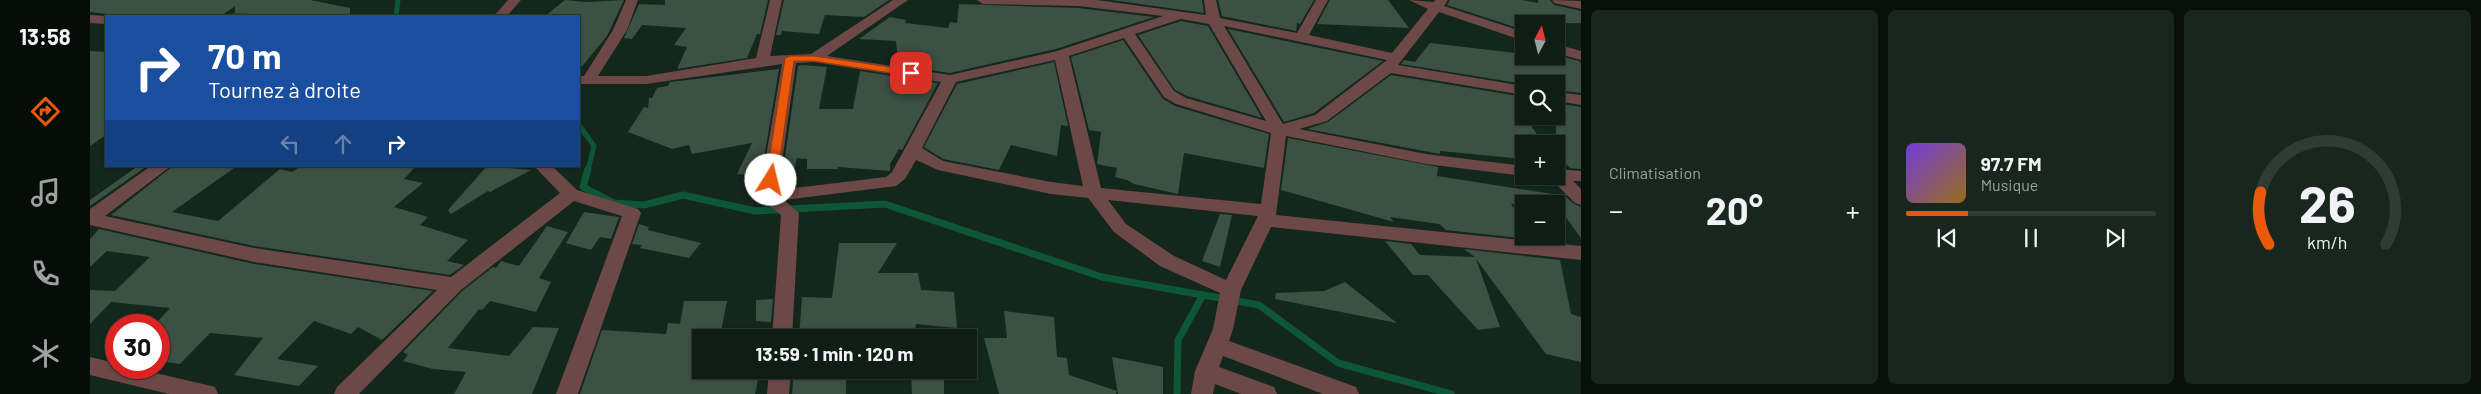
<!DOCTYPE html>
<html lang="fr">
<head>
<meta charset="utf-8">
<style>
	:root { --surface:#0f1d15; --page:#18261e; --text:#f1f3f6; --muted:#9ba2a0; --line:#2f3b34; --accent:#ea580c }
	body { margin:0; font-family:Barlow,sans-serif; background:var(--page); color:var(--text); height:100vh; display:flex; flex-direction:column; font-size:19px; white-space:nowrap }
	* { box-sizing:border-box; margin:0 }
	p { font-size:16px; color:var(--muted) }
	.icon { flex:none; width:28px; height:28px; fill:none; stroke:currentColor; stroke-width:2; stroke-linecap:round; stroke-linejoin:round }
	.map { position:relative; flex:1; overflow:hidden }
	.sheet { display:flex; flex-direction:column; gap:10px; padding:10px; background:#08100c; width:900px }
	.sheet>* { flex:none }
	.banner { position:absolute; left:15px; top:15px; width:475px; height:152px; border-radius:0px; box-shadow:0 1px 4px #0004,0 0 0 1px var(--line); background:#1a4fa0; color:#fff; overflow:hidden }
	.needle { width:32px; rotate:7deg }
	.fabs { position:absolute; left:1425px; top:15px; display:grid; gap:10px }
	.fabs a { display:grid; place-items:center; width:50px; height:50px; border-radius:0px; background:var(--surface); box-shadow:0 1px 4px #0004,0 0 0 1px var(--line); font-size:25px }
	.speed { position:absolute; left:15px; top:314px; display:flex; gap:10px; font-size:25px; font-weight:700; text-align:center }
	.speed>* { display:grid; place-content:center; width:65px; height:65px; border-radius:50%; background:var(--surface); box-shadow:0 1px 4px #0004,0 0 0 1px var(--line); line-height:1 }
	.speed .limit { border:8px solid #d22; background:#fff; color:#111 }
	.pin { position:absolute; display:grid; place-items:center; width:42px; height:42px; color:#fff; margin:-21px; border-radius:10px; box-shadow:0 2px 8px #0006 }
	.me { position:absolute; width:55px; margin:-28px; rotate:9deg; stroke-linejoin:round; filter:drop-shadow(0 0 4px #0008) }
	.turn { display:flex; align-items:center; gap:18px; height:105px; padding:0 20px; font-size:22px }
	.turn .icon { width:65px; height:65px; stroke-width:2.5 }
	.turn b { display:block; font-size:35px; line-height:42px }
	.lanes { display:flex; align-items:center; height:48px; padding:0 20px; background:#0003; justify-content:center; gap:25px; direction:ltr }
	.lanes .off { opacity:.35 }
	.big { font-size:38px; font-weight:700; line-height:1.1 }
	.sheet .card { flex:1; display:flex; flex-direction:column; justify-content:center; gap:8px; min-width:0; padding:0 18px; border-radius:8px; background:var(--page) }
	.sheet .dial { align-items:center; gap:0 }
	.dial svg { height:130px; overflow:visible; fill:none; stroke:var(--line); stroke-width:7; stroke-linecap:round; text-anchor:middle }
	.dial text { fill:var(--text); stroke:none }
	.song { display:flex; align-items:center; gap:15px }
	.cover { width:60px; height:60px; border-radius:8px; background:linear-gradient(135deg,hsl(260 70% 55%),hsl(40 70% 35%)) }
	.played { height:5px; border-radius:2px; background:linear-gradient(90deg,var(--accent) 25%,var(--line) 25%) }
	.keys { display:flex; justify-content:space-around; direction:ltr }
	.heat { display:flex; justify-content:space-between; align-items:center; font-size:28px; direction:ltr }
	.sheet .tiles { flex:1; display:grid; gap:10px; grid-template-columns:repeat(3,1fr) }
	.trip { position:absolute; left:602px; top:329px; width:285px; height:50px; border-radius:0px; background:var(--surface); box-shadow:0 1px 4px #0004,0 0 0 1px var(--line); font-weight:700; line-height:50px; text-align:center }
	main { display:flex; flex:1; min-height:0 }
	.dock { display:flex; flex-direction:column; width:90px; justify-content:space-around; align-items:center; background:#060c08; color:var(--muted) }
	.dock .icon { width:35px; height:35px }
	.dock .on { color:var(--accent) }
	.dock b { font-size:22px; color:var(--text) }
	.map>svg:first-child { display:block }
</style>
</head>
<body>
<main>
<nav class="dock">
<b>13:58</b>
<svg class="icon on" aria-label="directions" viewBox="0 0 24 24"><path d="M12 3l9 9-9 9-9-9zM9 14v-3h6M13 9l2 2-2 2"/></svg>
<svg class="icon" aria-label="music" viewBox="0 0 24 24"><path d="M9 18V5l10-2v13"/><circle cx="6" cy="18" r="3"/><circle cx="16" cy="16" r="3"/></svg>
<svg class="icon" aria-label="phone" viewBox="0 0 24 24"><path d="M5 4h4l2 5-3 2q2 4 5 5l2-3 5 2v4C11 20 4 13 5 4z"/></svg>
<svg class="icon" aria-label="climate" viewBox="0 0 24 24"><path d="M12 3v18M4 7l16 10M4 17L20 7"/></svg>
</nav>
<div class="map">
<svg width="1491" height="394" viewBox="0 0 1491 394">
	<rect width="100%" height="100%" fill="#14271c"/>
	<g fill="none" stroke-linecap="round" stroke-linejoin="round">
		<path stroke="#0e5736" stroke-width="5" d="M 144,16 L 166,0
			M 306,16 L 308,0
			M 0,112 L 16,105
			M 489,125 L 504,146 L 498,170"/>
		<path stroke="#0e5736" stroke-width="7" d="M 498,169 L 493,187 L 524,203 L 554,205 L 593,195 L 665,211 L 795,204 L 1012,277 L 1169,305 L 1248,363 L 1361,394
			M 1087,394 L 1088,340 L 1113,295"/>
	</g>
	<path fill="#3c5044" d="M 0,0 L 220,0 L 260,8 L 260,16 L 187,16 L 145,13 L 145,6 L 131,16 L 35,16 L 0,12 Z
		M 475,0 L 496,2 L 534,0 L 517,36 L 489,70 L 489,16 L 455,16 Z
		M 575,0 L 678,0 L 670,34 L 667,34 L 657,58 L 587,69 L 597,47 L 584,45 L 596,28 L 552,25 L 542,39 L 534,38 L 549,4 L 575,5 Z
		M 694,0 L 799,0 L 774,17 L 735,15 L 729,34 L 692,31 L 691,35 L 686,35 Z
		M 1021,0 L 1112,0 L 1114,13 Z
		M 1128,0 L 1224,0 L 1210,24 L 1207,23 L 1206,31 L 1132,16 Z
		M 1240,0 L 1298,0 L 1319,28 L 1227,24 Z
		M 1360,0 L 1432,0 L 1448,3 L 1448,0 L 1460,0 L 1464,5 L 1491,11 L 1491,23 L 1434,24 L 1434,30 L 1357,5 Z
		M 869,4 L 988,8 L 1064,17 L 966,49 L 860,73 L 826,68 L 808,61 L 806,41 L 769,39 L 800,17 L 816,20 L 815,23 L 858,28 L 860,22 L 867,23 Z
		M 1091,21 L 1118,26 L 1172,118 L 1097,96 L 1085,90 L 1048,35 Z
		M 1138,29 L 1293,61 L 1224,113 L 1194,122 Z
		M 1033,40 L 1073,99 L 1085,106 L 1179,134 L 1174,168 L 1094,153 L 1088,194 L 1044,184 L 1037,180 L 1025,177 L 1027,168 L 1007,164 L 1011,132 L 999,130 L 981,57 Z
		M 1340,43 L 1434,54 L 1434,56 L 1466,57 L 1466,55 L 1489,61 L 1491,64 L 1491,93 L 1466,90 L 1466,84 L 1434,84 L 1311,64 L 1314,60 L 1325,62 Z
		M 0,51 L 16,52 L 16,135 L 0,146 Z
		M 964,62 L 978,126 L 971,125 L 967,156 L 921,145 L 909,170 L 853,159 L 834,147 L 867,84 Z
		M 712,65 L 737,67 L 729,109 L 763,109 L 770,71 L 848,83 L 812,150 L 809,149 L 800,164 L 800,171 L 748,167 L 748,169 L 717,169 L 717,159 L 707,158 L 702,178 L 692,177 L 708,66 Z
		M 689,69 L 671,176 L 647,174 L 662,143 L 602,154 L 599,145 L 582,149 L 538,132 L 554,107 L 558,108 L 559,98 L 562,98 L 567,88 L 578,86 L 580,82 Z
		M 1301,75 L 1434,97 L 1434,116 L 1454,144 L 1434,144 L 1434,159 L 1350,151 L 1350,154 L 1217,129 L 1238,122 Z
		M 1466,103 L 1491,107 L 1491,169 L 1480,168 L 1475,163 L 1466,162 Z
		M 1198,138 L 1348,167 L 1347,176 L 1475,196 L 1484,204 L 1491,207 L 1491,238 L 1461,197 L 1460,204 L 1421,204 L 1434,223 L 1434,236 L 1465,238 L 1466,242 L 1356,230 L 1349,224 L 1300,217 L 1304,222 L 1191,190 Z
		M 48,166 L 57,166 L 0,206 L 0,200 Z
		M 83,166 L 147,166 L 82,212 L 128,221 L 190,169 L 202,172 L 211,166 L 326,166 L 314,179 L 333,183 L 304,207 L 338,217 L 330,225 L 378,240 L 357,261 L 374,265 L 360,275 L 164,246 L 21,215 Z
		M 397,166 L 441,170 L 400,192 L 398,191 L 361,214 L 358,210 Z
		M 494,212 L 529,217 L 521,239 L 510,237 L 501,250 L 476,243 Z
		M 1130,214 L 1142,215 L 1130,267 L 1112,261 Z
		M 549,224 L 559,227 L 558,230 L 611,243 L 599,258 L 550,248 L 552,245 L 542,244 Z
		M 457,226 L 478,232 L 449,278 L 461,282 L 446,312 L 400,301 L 392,310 L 389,309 L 358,348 L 419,356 L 443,327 L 469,328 L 442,394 L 364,394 L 376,372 L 343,369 L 313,361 L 318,355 L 313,352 L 372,291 L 403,267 L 406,268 L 411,261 L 429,266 Z
		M 9,229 L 164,264 L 343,291 L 292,340 L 268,327 L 261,334 L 224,321 L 187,359 L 228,366 L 209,386 L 144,375 L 173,338 L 120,333 L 90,364 L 69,361 L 69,320 L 80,308 L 21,302 L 0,324 L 0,290 L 25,291 L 60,257 L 17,251 L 0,267 L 0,239 Z
		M 1295,241 L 1321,244 L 1330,255 L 1385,257 L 1374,249 L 1470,260 L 1481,314 L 1491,317 L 1491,362 L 1456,354 L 1386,259 L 1410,327 L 1388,330 L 1338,275 L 1323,275 Z
		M 749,243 L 807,243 L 788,273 L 828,273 L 831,290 L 864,292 L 867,328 L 826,324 L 824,338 L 709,338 L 712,297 L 742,298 Z
		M 1255,282 L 1307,323 L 1185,299 L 1186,293 L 1234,291 Z
		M 683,299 L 681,322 L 666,321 L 666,300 Z
		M 594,301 L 637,301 L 631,332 L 615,332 L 615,338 L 611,338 L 611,370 L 670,370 L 665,394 L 490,394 L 512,330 L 576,334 L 578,323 L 590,324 Z
		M 914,311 L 964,317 L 967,357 L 977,358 L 979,375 L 1027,391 L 1026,394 L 909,394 L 894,338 L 917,338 Z
		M 1022,357 L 1073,367 L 1073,394 L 1028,394 Z
		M 704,370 L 756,370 L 756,394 L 702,394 Z
		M 821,370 L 854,370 L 854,394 L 822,394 Z"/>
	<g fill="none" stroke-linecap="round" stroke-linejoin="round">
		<path fill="#6c4847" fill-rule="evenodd" d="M 418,0 L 431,0 L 417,16 L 404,16 Z
			M 536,0 L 548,0 L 537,30 L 508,76 L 556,76 L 666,58 L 680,0 L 692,0 L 680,56 L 721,54 L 803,0 L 818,0 L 737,56 L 860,75 L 967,51 L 1073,16 L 988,6 L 893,4 L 887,0 L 1007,0 L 1116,15 L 1114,0 L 1126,0 L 1130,18 L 1207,33 L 1226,0 L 1238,0 L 1219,35 L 1302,53 L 1338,9 L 1319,0 L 1344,2 L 1345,0 L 1358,0 L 1354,6 L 1434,32 L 1434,41 L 1349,12 L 1308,65 L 1434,86 L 1434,95 L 1301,73 L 1237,121 L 1209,129 L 1336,154 L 1434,166 L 1434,176 L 1336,164 L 1196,136 L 1186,215 L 1491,246 L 1491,260 L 1181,227 L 1151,290 L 1143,329 L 1139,341 L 1266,387 L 1269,394 L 1233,394 L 1133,356 L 1129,367 L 1184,387 L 1187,394 L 1151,394 L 1125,384 L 1123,394 L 1101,394 L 1105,371 L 1123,329 L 1130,293 L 1070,266 L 1024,232 L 998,198 L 961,194 L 848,170 L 826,160 L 815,179 L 806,186 L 694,200 L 709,213 L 702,338 L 682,338 L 691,215 L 669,197 L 692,64 L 556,84 L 489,84 L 489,76 L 494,76 L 523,30 ZM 1091,19 L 1119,24 L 1176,121 L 1096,98 L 1084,91 L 1045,34 ZM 1134,26 L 1297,60 L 1225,115 L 1193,124 ZM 1034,38 L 1074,97 L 1086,104 L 1181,133 L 1171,204 L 1011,188 L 979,56 ZM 965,60 L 993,186 L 961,182 L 853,161 L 832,148 L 866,82 ZM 724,62 L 851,82 L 802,172 L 796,177 L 688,190 L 706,63 ZM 1018,200 L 1168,216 L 1136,280 L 1084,256 L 1036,224 Z
			M 1462,0 L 1491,1 L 1491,9 L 1464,3 Z
			M 0,15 L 17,16 L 16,24 L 0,23 Z
			M 1466,44 L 1491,51 L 1491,60 L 1466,53 Z
			M 1466,92 L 1491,95 L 1491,105 L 1466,101 Z
			M 61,166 L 81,166 L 15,216 L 164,248 L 361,277 L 470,193 L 444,166 L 462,166 L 487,190 L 548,209 L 551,213 L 488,394 L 466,394 L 532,216 L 484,201 L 371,290 L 269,394 L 244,394 L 247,387 L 347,290 L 164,262 L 0,225 L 0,209 Z
			M 1466,169 L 1491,171 L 1491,181 L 1483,181 L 1491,189 L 1491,205 L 1485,203 L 1460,178 L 1459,176 L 1466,176 Z
			M 0,357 L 26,363 L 26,368 L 44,368 L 117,385 L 125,387 L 128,394 L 79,394 L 0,375 Z
			M 679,370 L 701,370 L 699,394 L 677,394 Z"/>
	</g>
	<path fill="#ea580c" stroke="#983908" d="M 700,56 L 724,56 L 821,70 L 826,73 L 821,76 L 724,61 L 704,61 L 687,180 L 681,183 L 676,180 L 695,58 Z"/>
</svg>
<div class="fabs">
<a><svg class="needle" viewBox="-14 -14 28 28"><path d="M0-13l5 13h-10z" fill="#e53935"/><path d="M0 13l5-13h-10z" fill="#9ba2a0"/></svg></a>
<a><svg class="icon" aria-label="search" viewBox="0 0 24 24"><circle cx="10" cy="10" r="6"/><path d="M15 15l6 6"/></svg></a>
<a>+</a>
<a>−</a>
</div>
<div class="speed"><div class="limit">30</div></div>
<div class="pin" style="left:821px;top:73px;background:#d93025"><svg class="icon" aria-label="arrive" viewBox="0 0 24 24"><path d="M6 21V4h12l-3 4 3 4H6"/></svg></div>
<svg class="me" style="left:681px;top:180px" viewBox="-20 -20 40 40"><circle r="19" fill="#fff"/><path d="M0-13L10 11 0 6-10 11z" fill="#ea580c"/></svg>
<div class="trip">13:59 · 1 min · 120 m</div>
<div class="banner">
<div class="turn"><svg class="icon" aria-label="right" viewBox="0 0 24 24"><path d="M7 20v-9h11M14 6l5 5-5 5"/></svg><div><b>70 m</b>Tournez à droite</div></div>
<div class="lanes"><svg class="icon off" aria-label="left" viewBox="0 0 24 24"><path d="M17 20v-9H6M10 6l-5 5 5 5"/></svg><svg class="icon off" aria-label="ahead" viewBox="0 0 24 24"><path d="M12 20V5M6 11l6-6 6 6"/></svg><svg class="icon" aria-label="right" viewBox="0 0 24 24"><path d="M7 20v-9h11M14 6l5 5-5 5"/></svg></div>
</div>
</div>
<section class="sheet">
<div class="tiles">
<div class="card"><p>Climatisation</p>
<div class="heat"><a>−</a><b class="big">20°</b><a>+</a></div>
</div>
<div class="card">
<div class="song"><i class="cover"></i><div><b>97.7 FM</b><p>Musique</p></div></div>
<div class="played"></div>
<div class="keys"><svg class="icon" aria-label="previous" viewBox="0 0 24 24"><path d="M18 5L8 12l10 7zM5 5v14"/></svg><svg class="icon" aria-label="pause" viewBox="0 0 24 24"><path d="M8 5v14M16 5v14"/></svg><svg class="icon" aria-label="next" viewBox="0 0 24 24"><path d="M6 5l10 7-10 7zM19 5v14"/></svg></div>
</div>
<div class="card dial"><svg viewBox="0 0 100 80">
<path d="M14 69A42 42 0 1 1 86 69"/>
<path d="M14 69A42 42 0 0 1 9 37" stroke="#ea580c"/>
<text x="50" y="56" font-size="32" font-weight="700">26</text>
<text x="50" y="72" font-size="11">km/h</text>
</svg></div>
</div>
</section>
</main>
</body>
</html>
